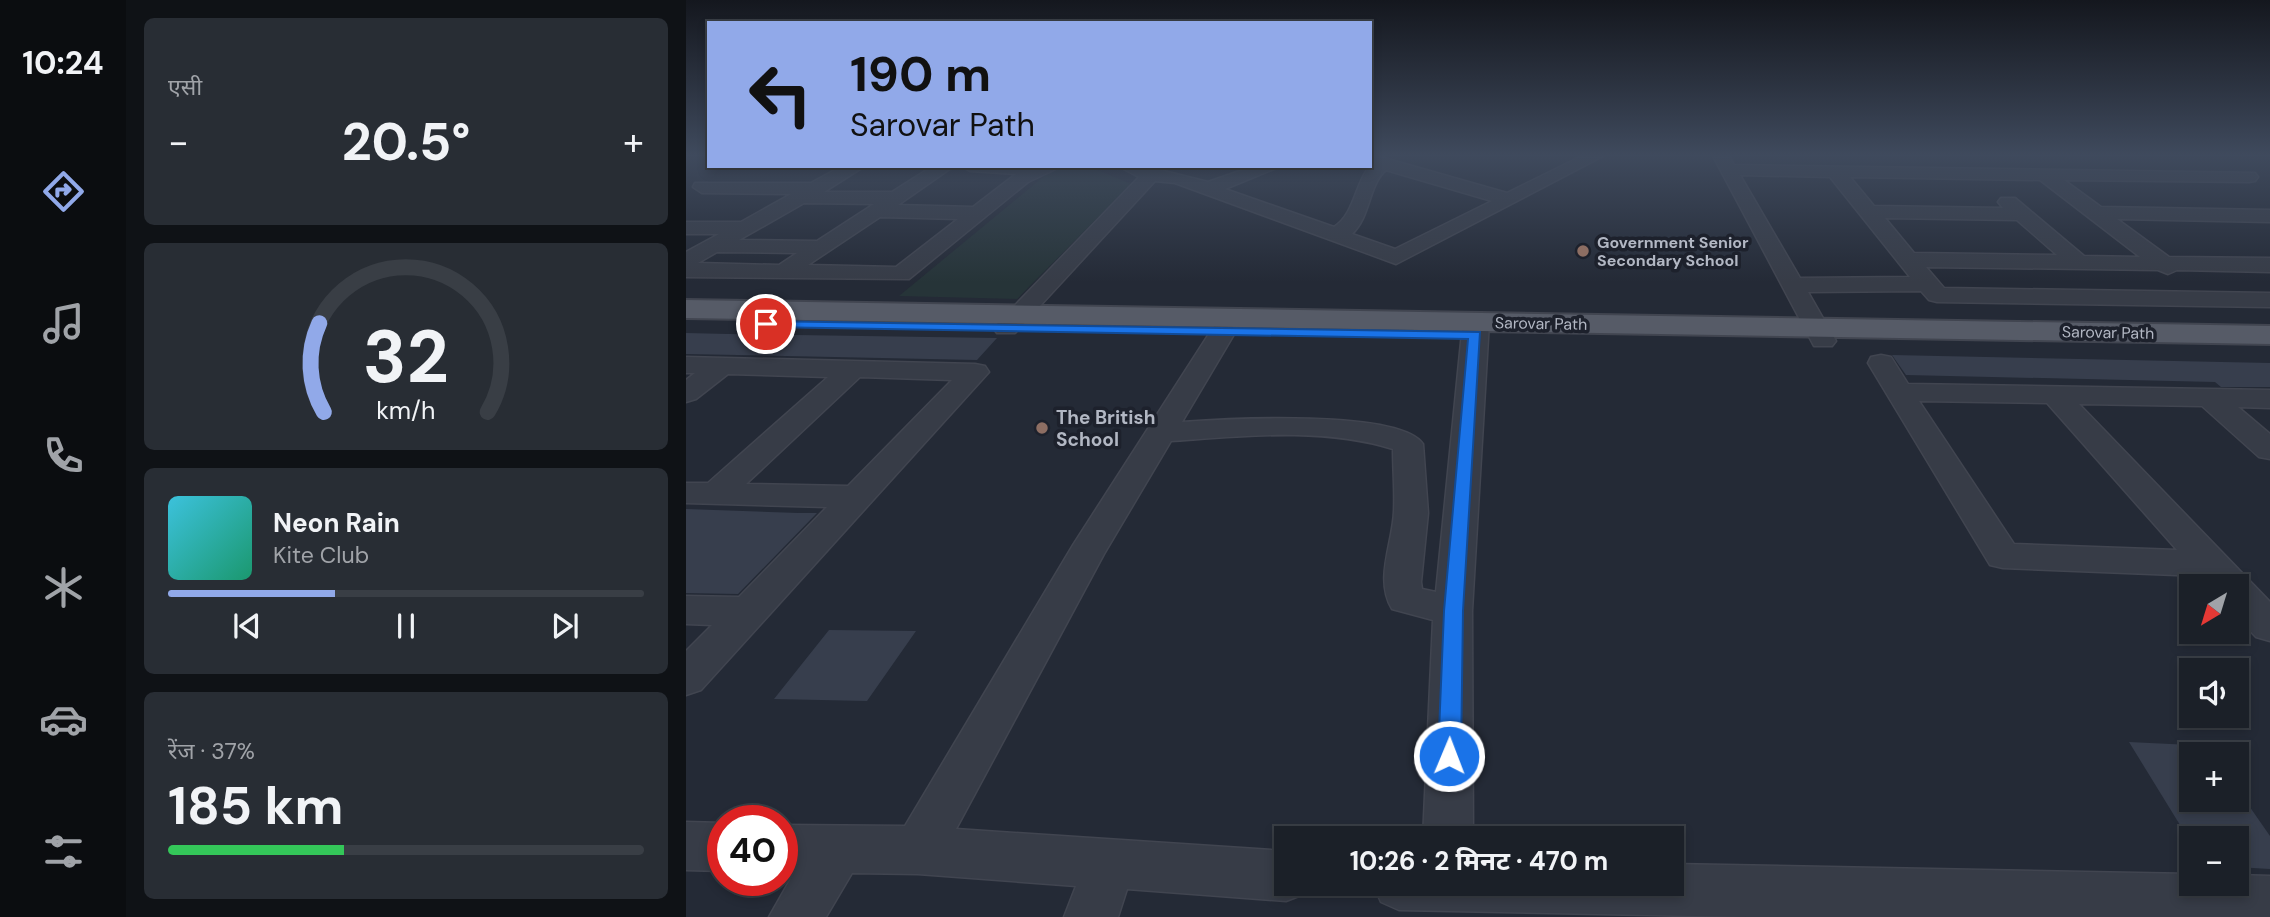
<!DOCTYPE html>
<html lang="hi">
<head>
<meta charset="utf-8">
<style>
	:root { --surface:#1b2028; --page:#282d34; --text:#f1f3f6; --muted:#a0a3a8; --line:#393e45; --accent:#91a9e9 }
	body { margin:0; font-family:"DM Sans","Noto Sans Devanagari",sans-serif; background:var(--page); color:var(--text); height:100vh; display:flex; flex-direction:column; font-size:26px; white-space:nowrap }
	* { box-sizing:border-box; margin:0 }
	p { font-size:23px; color:var(--muted) }
	.icon { flex:none; width:38px; height:38px; fill:none; stroke:currentColor; stroke-width:2; stroke-linecap:round; stroke-linejoin:round }
	.map { position:relative; flex:1; overflow:hidden }
	.side { display:flex; flex-direction:column; gap:18px; padding:18px; background:#0f1216; width:560px }
	.side>* { flex:none }
	.hud { position:absolute; left:21px; top:21px; width:665px; height:147px; border-radius:0px; box-shadow:0 4px 10px #0003,0 0 0 2px var(--line); background:#91a9e9; color:#111; overflow:hidden }
	.needle { width:46px; rotate:218deg }
	.controls { position:absolute; left:1493px; top:574px; display:grid; gap:14px }
	.controls a { display:grid; place-items:center; width:70px; height:70px; border-radius:0px; background:var(--surface); box-shadow:0 4px 10px #0003,0 0 0 2px var(--line); font-size:35px }
	.speed { position:absolute; left:21px; top:805px; display:flex; gap:14px; font-size:35px; font-weight:700; text-align:center }
	.speed>* { display:grid; place-content:center; width:91px; height:91px; border-radius:50%; background:var(--surface); box-shadow:0 4px 10px #0003,0 0 0 2px var(--line); line-height:1 }
	.speed .limit { border:10px solid #d22; background:#fff; color:#111 }
	.pin { position:absolute; display:grid; place-items:center; width:60px; height:60px; color:#fff; margin:-30px; border:4px solid #fff; border-radius:50%; box-shadow:0 2px 7px #0007 }
	.me { position:absolute; width:77px; margin:-38px; rotate:1deg; stroke-linejoin:round; filter:drop-shadow(0 0 5px #0008) }
	.turn { display:flex; align-items:center; gap:24px; height:147px; padding:0 28px; font-size:32px }
	.turn .icon { width:91px; height:91px; stroke-width:2.5 }
	.turn b { display:block; font-size:49px; line-height:60px }
	.big { font-size:52px; font-weight:700; line-height:1.1 }
	.side .widget { flex:1; display:flex; flex-direction:column; justify-content:center; gap:10px; min-width:0; padding:0 24px; border-radius:10px; background:var(--page) }
	.side .dial { align-items:center; gap:0 }
	.dial svg { height:182px; overflow:visible; fill:none; stroke:var(--line); stroke-width:7; stroke-linecap:round; text-anchor:middle }
	.dial text { fill:var(--text); stroke:none }
	.song { display:flex; align-items:center; gap:21px }
	.cover { width:84px; height:84px; border-radius:10px; background:linear-gradient(135deg,hsl(190 70% 55%),hsl(160 70% 35%)) }
	.played { height:7px; border-radius:4px; background:linear-gradient(90deg,var(--accent) 35%,var(--line) 35%) }
	.keys { display:flex; justify-content:space-around; direction:ltr }
	.heat { display:flex; justify-content:space-between; align-items:center; font-size:38px; direction:ltr }
	.charge { height:10px; border-radius:5px; background:linear-gradient(90deg,#34c759 37%,var(--line) 0) }
	.trip { position:absolute; left:588px; top:826px; width:410px; height:70px; border-radius:0px; background:var(--surface); box-shadow:0 4px 10px #0003,0 0 0 2px var(--line); font-weight:700; line-height:70px; text-align:center }
	main { display:flex; flex:1; min-height:0 }
	.dock { display:flex; flex-direction:column; width:126px; justify-content:space-around; align-items:center; background:#0b0d10; color:var(--muted) }
	.dock .icon { width:49px; height:49px }
	.dock .selected { color:var(--accent) }
	.dock b { font-size:32px; color:var(--text) }
	.map>svg:first-child { display:block }
</style>
</head>
<body>
<main>
<nav class="dock">
<b>10:24</b>
<svg class="icon selected" aria-label="directions" viewBox="0 0 24 24"><path d="M12 3l9 9-9 9-9-9zM9 14v-3h6M13 9l2 2-2 2"/></svg>
<svg class="icon" aria-label="music" viewBox="0 0 24 24"><path d="M9 18V5l10-2v13"/><circle cx="6" cy="18" r="3"/><circle cx="16" cy="16" r="3"/></svg>
<svg class="icon" aria-label="phone" viewBox="0 0 24 24"><path d="M5 4h4l2 5-3 2q2 4 5 5l2-3 5 2v4C11 20 4 13 5 4z"/></svg>
<svg class="icon" aria-label="climate" viewBox="0 0 24 24"><path d="M12 3v18M4 7l16 10M4 17L20 7"/></svg>
<svg class="icon" aria-label="car" viewBox="0 0 24 24"><path d="M5 17H2v-5l4-1 3-4h7l3 4 3 1v5h-3M9 17h6M6 11h13"/><circle cx="7" cy="17" r="2"/><circle cx="17" cy="17" r="2"/></svg>
<svg class="icon" aria-label="filters" viewBox="0 0 24 24"><path d="M4 7h16M4 17h16"/><circle cx="9" cy="7" r="2"/><circle cx="15" cy="17" r="2"/></svg>
</nav>
<section class="side">
<div class="widget"><p>एसी</p>
<div class="heat"><a>−</a><b class="big">20.5°</b><a>+</a></div>
</div>
<div class="widget dial"><svg viewBox="0 0 100 80">
<path d="M14 69A42 42 0 1 1 86 69"/>
<path d="M14 69A42 42 0 0 1 12 30" stroke="#91a9e9"/>
<text x="50" y="56" font-size="32" font-weight="700">32</text>
<text x="50" y="72" font-size="11">km/h</text>
</svg></div>
<div class="widget">
<div class="song"><i class="cover"></i><div><b>Neon Rain</b><p>Kite Club</p></div></div>
<div class="played"></div>
<div class="keys"><svg class="icon" aria-label="previous" viewBox="0 0 24 24"><path d="M18 5L8 12l10 7zM5 5v14"/></svg><svg class="icon" aria-label="pause" viewBox="0 0 24 24"><path d="M8 5v14M16 5v14"/></svg><svg class="icon" aria-label="next" viewBox="0 0 24 24"><path d="M6 5l10 7-10 7zM19 5v14"/></svg></div>
</div>
<div class="widget"><p>रेंज · 37%</p><b class="big">185 km</b><div class="charge"></div></div>
</section>
<div class="map">
<svg width="1584" height="917" viewBox="0 0 1584 917">
	<rect width="100%" height="100%" fill="#242a36"/>
	<path fill="#263438" d="M 383,166 L 402,166 L 445,184 L 331,299 L 213,296 L 362,173 Z"/>
	<path fill="#373e4d" d="M 0,333 L 42,334 L 311,338 L 291,360 L 0,354 Z
		M 1206,355 L 1584,363 L 1584,387 L 1535,387 L 1529,382 L 1220,375 Z
		M 0,509 L 112,513 L 131,513 L 52,594 L 0,593 Z
		M 143,630 L 230,631 L 181,701 L 88,699 Z
		M 1443,742 L 1505,745 L 1505,800 L 1559,800 L 1584,836 L 1584,869 L 1550,867 L 1550,838 L 1502,838 Z"/>
	<g fill="none" stroke-linecap="round" stroke-linejoin="round">
		<g stroke="#414550" stroke-width="3">
			<path id="minor" d="M 684,154 L 821,193 L 900,154 L 921,154 L 710,264 L 489,183 L 469,181 L 329,333 L 311,333 L 307,328 L 453,177 L 432,166 L 458,166 L 522,182 L 568,166 L 595,166 L 539,189 L 648,227 C 669,214 669,182 685,164 ZM 700,170 L 806,201 L 709,249 L 666,234 C 685,216 682,186 700,170 Z
				M 1026,154 L 1042,154 L 1048,165 L 1569,173 L 1572,177 L 1569,181 L 1563,182 L 1378,180 L 1415,207 L 1584,210 L 1584,222 L 1431,219 L 1483,257 L 1584,258 L 1584,272 L 1491,270 L 1482,274 L 1472,270 L 1240,267 L 1258,288 L 1584,293 L 1584,307 L 1251,302 L 1243,300 L 1235,291 L 1122,292 L 1150,341 L 1146,346 L 1128,346 ZM 1054,175 L 1144,177 L 1224,277 L 1114,278 ZM 1164,177 L 1354,180 L 1454,257 L 1398,256 L 1329,198 L 1315,198 L 1312,202 L 1317,208 L 1188,206 ZM 1199,218 L 1331,220 L 1371,255 L 1228,253 Z
				M 156,166 L 179,166 L 138,192 L 206,192 L 247,166 L 268,166 L 212,205 L 287,207 L 330,174 L 284,171 L 275,166 L 376,166 L 342,182 L 223,279 L 0,277 L 0,252 L 33,234 L 0,234 L 0,222 L 55,222 L 105,194 L 16,193 L 7,187 L 9,183 L 125,183 ZM 118,203 L 188,204 L 131,241 L 53,240 ZM 194,217 L 272,219 L 210,267 L 122,265 ZM 31,252 L 111,253 L 93,265 L 12,263 Z
				M 790,314 L 799,317 L 803,322 L 786,611 L 787,838 L 737,838 L 747,620 L 706,609 C 688,579 707,543 708,511 C 709,490 707,470 707,449 C 637,427 557,436 485,441 L 418,554 L 270,829 L 600,851 L 600,884 L 622,884 L 618,894 L 600,901 L 441,889 L 432,917 L 378,917 L 390,886 L 232,874 L 166,873 L 140,917 L 83,917 L 108,873 L 96,873 L 96,825 L 219,826 L 387,545 L 528,326 L 546,326 L 550,331 L 496,422 C 539,419 713,409 737,444 L 742,513 L 735,582 L 736,589 L 750,592 L 777,322 L 781,317 Z
				M 1195,355 L 1205,357 L 1222,384 L 1584,390 L 1584,408 L 1552,407 L 1584,434 L 1584,459 L 1573,457 L 1516,406 L 1393,404 L 1584,602 L 1584,641 L 1570,637 L 1550,616 L 1550,586 L 1523,586 L 1515,576 L 1317,568 L 1304,565 L 1182,363 L 1185,357 ZM 1233,401 L 1361,403 L 1491,550 L 1328,544 Z
				M 0,357 L 289,364 L 299,366 L 303,372 L 15,690 L 0,695 L 0,651 L 26,625 L 0,624 L 0,596 L 53,597 L 141,507 L 0,503 L 0,483 L 22,483 L 142,377 L 42,374 L 10,399 L 0,402 L 0,380 L 9,373 L 0,373 ZM 174,377 L 266,380 L 162,486 L 60,484 Z
				M 0,822 L 37,823 L 37,871 L 0,870 Z
				M 985,864 L 1505,874 L 1505,884 L 1550,884 L 1550,875 L 1584,876 L 1584,917 L 1060,917 L 713,910 L 695,902 L 687,884 L 985,884 Z"/>
		</g>
		<g stroke="#414550" stroke-width="4">
			<path id="major" d="M 0,300 L 1584,326 L 1584,344 L 0,318 Z"/>
		</g>
		<use href="#minor" fill="#373c47" fill-rule="evenodd"/>
		<use href="#major" fill="#565b67" fill-rule="evenodd"/>
	</g>
	<linearGradient id="sky" x2="0" y2="1"><stop stop-color="#14171e"/><stop offset="0.55" stop-color="#3f4a5d"/><stop offset="1" stop-color="#3f4a5d" stop-opacity="0"/></linearGradient>
	<rect width="1584" height="282" fill="url(#sky)"/>
	<path fill="#1a73e8" stroke="#114b97" stroke-width="2" d="M 75,321 L 794,332 L 777,611 L 775,756 L 772,763 L 763,766 L 755,763 L 752,756 L 758,611 L 782,339 L 80,327 L 75,326 Z"/>
	<g fill="#8d6e63" stroke="#1d212c" stroke-width="2.5">
		<circle cx="897" cy="251" r="7"/>
		<circle cx="356" cy="428" r="7"/>
	</g>
	<g text-anchor="middle" stroke-width="7" stroke-linejoin="round" paint-order="stroke">
		<g font-size="16" font-weight="bold" fill="#b2b7c3" stroke="#1d212c" text-anchor="start">
			<text x="911" y="248">Government Senior<tspan x="911" dy="18">Secondary School</tspan></text>
		</g>
		<g font-size="16" fill="#b2b7c3" stroke="#1d212c">
			<text transform="translate(855 323) rotate(1)" y="6">Sarovar Path</text>
			<text transform="translate(1422 332) rotate(1)" y="6">Sarovar Path</text>
		</g>
		<g font-size="19" font-weight="bold" fill="#b2b7c3" stroke="#1d212c" text-anchor="start">
			<text x="370" y="424">The British<tspan x="370" dy="22">School</tspan></text>
		</g>
	</g>
</svg>
<div class="controls">
<a><svg class="needle" viewBox="-14 -14 28 28"><path d="M0-13l5 13h-10z" fill="#e53935"/><path d="M0 13l5-13h-10z" fill="#a0a3a8"/></svg></a>
<a><svg class="icon" aria-label="sound" viewBox="0 0 24 24"><path d="M4 9h4l5-4v14l-5-4H4zM17 9q2 3 0 6"/></svg></a>
<a>+</a>
<a>−</a>
</div>
<div class="speed"><div class="limit">40</div></div>
<div class="pin" style="left:80px;top:324px;background:#d93025"><svg class="icon" aria-label="arrive" viewBox="0 0 24 24"><path d="M6 21V4h12l-3 4 3 4H6"/></svg></div>
<svg class="me" style="left:763px;top:756px" viewBox="-20 -20 40 40"><circle r="17" fill="#1a73e8" stroke="#fff" stroke-width="3"/><path d="M0-11L8 9 0 5-8 9z" fill="#fff"/></svg>
<div class="trip">10:26 · 2 मिनट · 470 m</div>
<div class="hud">
<div class="turn"><svg class="icon" aria-label="left" viewBox="0 0 24 24"><path d="M17 20v-9H6M10 6l-5 5 5 5"/></svg><div><b>190 m</b>Sarovar Path</div></div>
</div>
</div>
</main>
</body>
</html>
